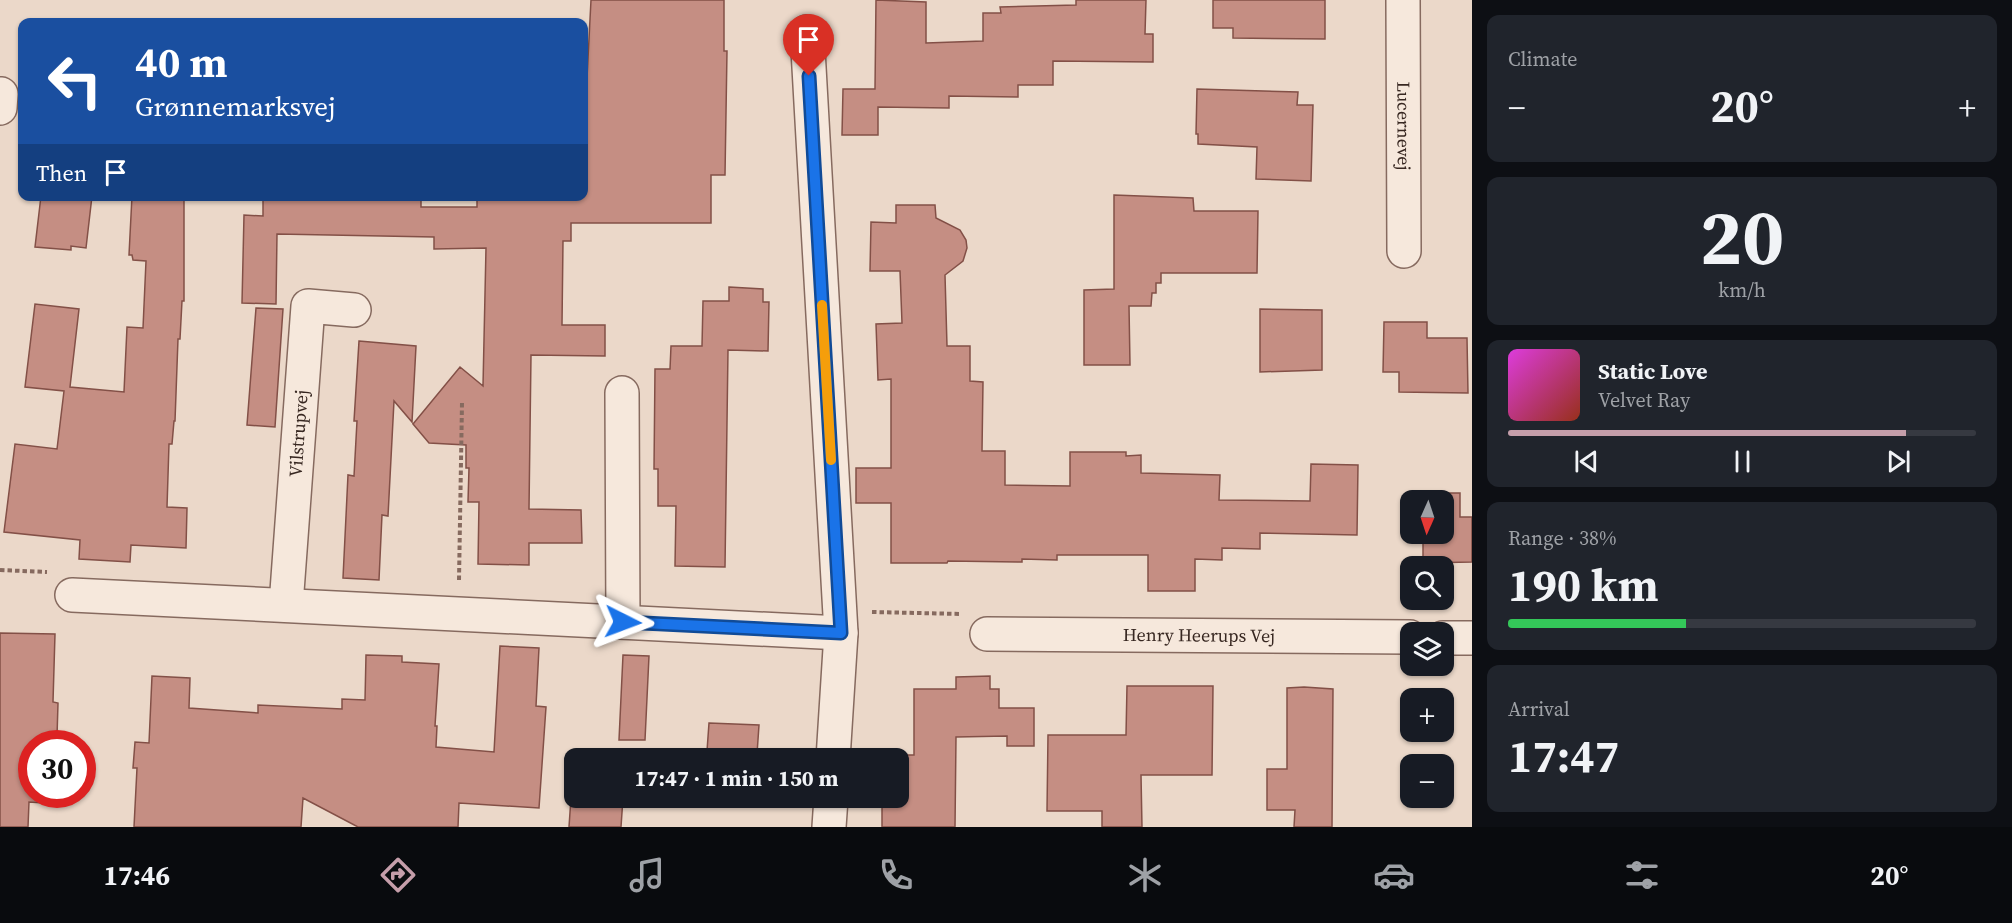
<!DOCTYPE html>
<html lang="en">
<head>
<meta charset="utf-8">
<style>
	:root { --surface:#171b24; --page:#20242c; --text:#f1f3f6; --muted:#9ea1a6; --line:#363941; --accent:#c59eaa }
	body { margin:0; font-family:"Source Serif 4",serif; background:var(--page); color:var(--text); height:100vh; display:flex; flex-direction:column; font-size:22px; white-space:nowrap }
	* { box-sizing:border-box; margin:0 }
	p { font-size:20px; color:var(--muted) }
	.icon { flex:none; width:33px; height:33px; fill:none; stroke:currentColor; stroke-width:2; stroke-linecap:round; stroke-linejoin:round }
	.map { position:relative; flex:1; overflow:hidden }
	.details { display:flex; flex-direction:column; gap:15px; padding:15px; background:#0d0f14; width:540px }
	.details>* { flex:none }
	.banner { position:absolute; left:18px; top:18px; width:570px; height:183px; border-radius:12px; box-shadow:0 2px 4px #0004; background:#1a4fa0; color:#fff; overflow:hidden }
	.needle { width:39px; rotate:183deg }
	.fabs { position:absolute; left:1400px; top:490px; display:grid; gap:12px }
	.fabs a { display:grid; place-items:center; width:54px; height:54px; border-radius:12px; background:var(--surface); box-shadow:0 2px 4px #0004; font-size:30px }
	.speed { position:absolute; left:18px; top:730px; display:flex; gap:12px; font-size:30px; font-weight:700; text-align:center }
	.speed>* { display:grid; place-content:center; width:78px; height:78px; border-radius:50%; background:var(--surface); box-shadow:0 2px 4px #0004; line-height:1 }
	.speed .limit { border:9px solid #d22; background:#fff; color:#111 }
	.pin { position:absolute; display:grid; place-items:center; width:51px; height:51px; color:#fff; margin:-62px -26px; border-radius:50% 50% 50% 0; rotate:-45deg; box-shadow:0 0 6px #0007 }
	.pin .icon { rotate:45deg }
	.me { position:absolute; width:66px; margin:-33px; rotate:93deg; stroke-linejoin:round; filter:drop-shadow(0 0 4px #0008) }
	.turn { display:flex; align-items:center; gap:21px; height:126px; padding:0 18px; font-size:27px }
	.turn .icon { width:78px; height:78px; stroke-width:2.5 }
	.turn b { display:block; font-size:42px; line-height:51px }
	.then { display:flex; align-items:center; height:57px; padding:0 18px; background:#0003; gap:12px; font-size:22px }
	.big { font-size:45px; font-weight:700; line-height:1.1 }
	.details .widget { flex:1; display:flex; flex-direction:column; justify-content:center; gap:9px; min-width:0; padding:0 21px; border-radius:12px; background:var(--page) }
	.details .dial { align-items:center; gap:0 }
	.dial b { font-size:78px; line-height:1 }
	.song { display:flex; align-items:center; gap:18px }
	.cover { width:72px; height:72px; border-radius:9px; background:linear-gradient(135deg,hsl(300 70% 55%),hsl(10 70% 35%)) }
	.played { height:6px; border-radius:3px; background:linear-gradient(90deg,var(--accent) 85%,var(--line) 85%) }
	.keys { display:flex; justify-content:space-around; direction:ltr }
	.heat { display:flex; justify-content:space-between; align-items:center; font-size:33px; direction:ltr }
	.charge { height:9px; border-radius:4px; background:linear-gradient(90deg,#34c759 38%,var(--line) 0) }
	.trip { position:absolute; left:564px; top:748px; width:345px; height:60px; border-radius:12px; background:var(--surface); box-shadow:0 2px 4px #0004; font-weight:700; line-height:60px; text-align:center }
	.dock { display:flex; height:96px; justify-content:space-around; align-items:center; background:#090b0e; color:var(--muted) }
	.dock .icon { width:42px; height:42px }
	.dock .current { color:var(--accent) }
	.dock b { font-size:27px; color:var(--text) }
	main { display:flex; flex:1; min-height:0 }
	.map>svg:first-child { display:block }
</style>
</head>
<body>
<main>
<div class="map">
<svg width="1472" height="827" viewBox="0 0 1472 827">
	<rect width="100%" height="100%" fill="#ebd8c9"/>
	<path fill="#c58e83" stroke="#835047" stroke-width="1.5" d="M 591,0 L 724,0 L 724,51 L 727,51 L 725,175 L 711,175 L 711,223 L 571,223 L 571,241 L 563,241 L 562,325 L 605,325 L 605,356 L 531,355 L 529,509 L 581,510 L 582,543 L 529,543 L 529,565 L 478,564 L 479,502 L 468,502 L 469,468 L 466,468 L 466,445 L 429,443 L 413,424 L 460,367 L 483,386 L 486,248 L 434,249 L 434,237 L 277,234 L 276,304 L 242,303 L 244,215 L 263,216 L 263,196 L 421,196 L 421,207 L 477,207 L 477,196 L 584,196 L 584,78 L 587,78 Z
		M 876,0 L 926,2 L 926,43 L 983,41 L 983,13 L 1001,13 L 1000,7 L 1076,5 L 1076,0 L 1146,0 L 1145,34 L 1153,34 L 1153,62 L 1053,61 L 1053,85 L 1018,85 L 1018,97 L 949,96 L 949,108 L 878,107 L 878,135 L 842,135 L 843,89 L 875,89 Z
		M 1213,0 L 1325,0 L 1325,39 L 1233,38 L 1233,28 L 1213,28 Z
		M 1197,89 L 1298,92 L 1297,105 L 1313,105 L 1311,181 L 1256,179 L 1257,147 L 1198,144 L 1198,134 L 1196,134 Z
		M 1114,195 L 1193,198 L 1194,211 L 1258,211 L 1257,273 L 1161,273 L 1161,283 L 1156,283 L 1156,293 L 1152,293 L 1151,306 L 1129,306 L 1130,365 L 1084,365 L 1084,290 L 1114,289 Z
		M 41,196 L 92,196 L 86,248 L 71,246 L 71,250 L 35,247 Z
		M 132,196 L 184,196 L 184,301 L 182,301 L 180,339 L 178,339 L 175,421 L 174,421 L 172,444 L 169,444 L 167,507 L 187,508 L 186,548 L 131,545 L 130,562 L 79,559 L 80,540 L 4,532 L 15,444 L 57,449 L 64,391 L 25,387 L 35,304 L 79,309 L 70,387 L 124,392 L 127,327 L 143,328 L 146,261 L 133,260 L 132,255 L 129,255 Z
		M 896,205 L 935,205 L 936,218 L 960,230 L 966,240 L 967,248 L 963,261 L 945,275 L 947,346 L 970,346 L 970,381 L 983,382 L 982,451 L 1005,451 L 1005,485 L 1070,486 L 1070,452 L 1126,452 L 1126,456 L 1141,455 L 1141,473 L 1220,475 L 1219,500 L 1310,501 L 1311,464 L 1358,465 L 1357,535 L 1260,533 L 1260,549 L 1222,548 L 1222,560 L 1195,559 L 1195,591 L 1148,591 L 1148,555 L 1057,555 L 1057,560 L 1022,559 L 1022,562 L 948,561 L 947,563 L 891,563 L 891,503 L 856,503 L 856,468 L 891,468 L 891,379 L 878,380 L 876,324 L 902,323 L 900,271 L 870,271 L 871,222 L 896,223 Z
		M 729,287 L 763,289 L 763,302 L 769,302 L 768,351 L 728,350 L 725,567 L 675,566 L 676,506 L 658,506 L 658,469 L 654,469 L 655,369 L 670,369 L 671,346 L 702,346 L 703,301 L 729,301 Z
		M 256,308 L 283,309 L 275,427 L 247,425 Z
		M 1260,309 L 1322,310 L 1322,370 L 1260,372 Z
		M 1384,322 L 1427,322 L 1427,338 L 1467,338 L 1468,393 L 1399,392 L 1399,372 L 1383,372 Z
		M 359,341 L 416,346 L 412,422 L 394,401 L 388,516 L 382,515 L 379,580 L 343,578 L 348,475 L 354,476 L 357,421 L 354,421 Z
		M 1422,493 L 1460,493 L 1460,517 L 1472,517 L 1472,562 L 1423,563 L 1423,534 L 1443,534 L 1443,501 L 1422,501 Z
		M 0,633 L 55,634 L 53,702 L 58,703 L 57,737 L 62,737 L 62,744 L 32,744 L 32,795 L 59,795 L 59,804 L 29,802 L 28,827 L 0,827 Z
		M 500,646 L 539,648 L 536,706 L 546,707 L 539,808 L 459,803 L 458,827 L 358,827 L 303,798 L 301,827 L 134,827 L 137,768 L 133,768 L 135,742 L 149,743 L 152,676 L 190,678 L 189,708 L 258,713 L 258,705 L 342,709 L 342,699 L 365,700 L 366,655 L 402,656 L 402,662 L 439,664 L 435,726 L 437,726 L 436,747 L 494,752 Z
		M 623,655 L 649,656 L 645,740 L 619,740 Z
		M 990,676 L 990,689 L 999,689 L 999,708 L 1034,708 L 1034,746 L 1007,746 L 1007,736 L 956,737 L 955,827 L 882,827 L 882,798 L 898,798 L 898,759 L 882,759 L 882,755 L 914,755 L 914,689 L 956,689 L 956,677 Z
		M 1127,686 L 1213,686 L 1212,775 L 1141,775 L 1142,827 L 1102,827 L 1102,811 L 1047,811 L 1048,735 L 1126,735 Z
		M 1304,687 L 1333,689 L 1332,827 L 1294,827 L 1295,810 L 1267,810 L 1267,769 L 1287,769 L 1287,688 Z
		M 709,723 L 759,725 L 757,754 L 707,751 Z
		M 571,798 L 623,798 L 621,827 L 569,827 Z"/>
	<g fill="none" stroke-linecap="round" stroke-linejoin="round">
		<g stroke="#866a5f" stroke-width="36">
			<g id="minor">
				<path id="s1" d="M 1403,0 L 1404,251"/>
				<path d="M 807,32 L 841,633 L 833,759"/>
				<path d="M 0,108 L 1,94"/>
				<path d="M 622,393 L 623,622"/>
				<path d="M 72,595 L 841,633"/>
				<path id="s2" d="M 286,605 L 308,306 L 354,310"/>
				<path id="s3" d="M 987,634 L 1410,637"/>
				<path d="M 1443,638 L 1472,638"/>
				<path d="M 829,827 L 831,798"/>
			</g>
		</g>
		<path stroke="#866a5f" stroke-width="4" stroke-dasharray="4.5 3" stroke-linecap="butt" d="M 0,570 L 47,572
			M 459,580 L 462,403
			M 872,612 L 961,614"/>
		<use href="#minor" stroke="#f6e8dc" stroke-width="33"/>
	</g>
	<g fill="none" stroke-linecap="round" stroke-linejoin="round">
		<g stroke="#114b97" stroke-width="15">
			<path id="route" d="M 623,622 L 841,633 L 809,76"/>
		</g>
		<use href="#route" stroke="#1a73e8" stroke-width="10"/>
		<path stroke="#f59e0b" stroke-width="10" d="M 822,305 L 831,460"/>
	</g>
	<g text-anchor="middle" stroke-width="4.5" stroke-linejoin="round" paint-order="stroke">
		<g font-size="18" fill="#372721" stroke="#f3e4d8">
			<text dy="6" stroke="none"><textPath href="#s1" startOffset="126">Lucernevej</textPath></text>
			<text dy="6" stroke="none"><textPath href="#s2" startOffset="172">Vilstrupvej</textPath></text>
			<text dy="6" stroke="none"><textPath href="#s3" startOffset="212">Henry Heerups Vej</textPath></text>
		</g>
	</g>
</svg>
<div class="fabs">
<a><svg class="needle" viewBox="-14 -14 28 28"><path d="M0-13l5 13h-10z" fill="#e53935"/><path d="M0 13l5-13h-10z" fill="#9ea1a6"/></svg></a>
<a><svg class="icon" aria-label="search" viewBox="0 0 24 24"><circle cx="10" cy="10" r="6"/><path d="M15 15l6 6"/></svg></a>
<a><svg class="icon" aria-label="layers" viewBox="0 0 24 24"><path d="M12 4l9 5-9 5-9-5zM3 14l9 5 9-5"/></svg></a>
<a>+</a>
<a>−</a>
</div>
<div class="speed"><div class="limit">30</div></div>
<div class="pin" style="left:809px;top:76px;background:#d93025"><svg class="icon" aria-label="arrive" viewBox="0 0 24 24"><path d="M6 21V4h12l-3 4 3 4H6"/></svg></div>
<svg class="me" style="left:623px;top:622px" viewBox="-20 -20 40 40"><path d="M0-17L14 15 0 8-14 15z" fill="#1a73e8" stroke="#fff" stroke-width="4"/></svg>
<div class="trip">17:47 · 1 min · 150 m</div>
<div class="banner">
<div class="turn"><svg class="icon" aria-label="left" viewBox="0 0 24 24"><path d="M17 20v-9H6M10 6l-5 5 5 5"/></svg><div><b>40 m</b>Grønnemarksvej</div></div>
<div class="then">Then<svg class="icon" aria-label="arrive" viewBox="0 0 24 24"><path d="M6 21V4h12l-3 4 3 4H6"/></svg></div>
</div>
</div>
<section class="details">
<div class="widget"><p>Climate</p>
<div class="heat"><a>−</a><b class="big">20°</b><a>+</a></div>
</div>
<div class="widget dial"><b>20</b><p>km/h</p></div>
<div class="widget">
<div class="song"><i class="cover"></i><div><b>Static Love</b><p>Velvet Ray</p></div></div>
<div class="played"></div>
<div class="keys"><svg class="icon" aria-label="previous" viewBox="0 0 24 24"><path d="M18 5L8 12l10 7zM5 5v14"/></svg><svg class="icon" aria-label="pause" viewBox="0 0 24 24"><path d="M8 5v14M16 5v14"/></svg><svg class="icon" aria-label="next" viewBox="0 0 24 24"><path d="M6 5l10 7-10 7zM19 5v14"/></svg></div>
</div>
<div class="widget"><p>Range · 38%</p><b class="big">190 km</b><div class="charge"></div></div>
<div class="widget"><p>Arrival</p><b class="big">17:47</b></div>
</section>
</main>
<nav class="dock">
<b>17:46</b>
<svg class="icon current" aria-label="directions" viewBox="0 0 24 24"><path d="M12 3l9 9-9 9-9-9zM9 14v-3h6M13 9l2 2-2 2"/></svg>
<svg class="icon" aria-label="music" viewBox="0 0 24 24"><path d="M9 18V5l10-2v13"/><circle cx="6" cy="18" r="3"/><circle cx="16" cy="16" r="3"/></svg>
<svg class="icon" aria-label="phone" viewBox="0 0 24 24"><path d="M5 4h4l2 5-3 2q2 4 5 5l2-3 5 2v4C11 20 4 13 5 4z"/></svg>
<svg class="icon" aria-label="climate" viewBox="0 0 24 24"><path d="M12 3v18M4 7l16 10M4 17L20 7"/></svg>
<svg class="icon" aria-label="car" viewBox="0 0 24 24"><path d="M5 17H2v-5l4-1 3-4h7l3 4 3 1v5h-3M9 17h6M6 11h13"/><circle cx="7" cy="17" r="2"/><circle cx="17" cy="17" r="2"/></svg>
<svg class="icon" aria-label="filters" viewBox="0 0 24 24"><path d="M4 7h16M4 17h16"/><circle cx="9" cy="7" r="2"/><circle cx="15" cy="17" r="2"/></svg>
<b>20°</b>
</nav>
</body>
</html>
